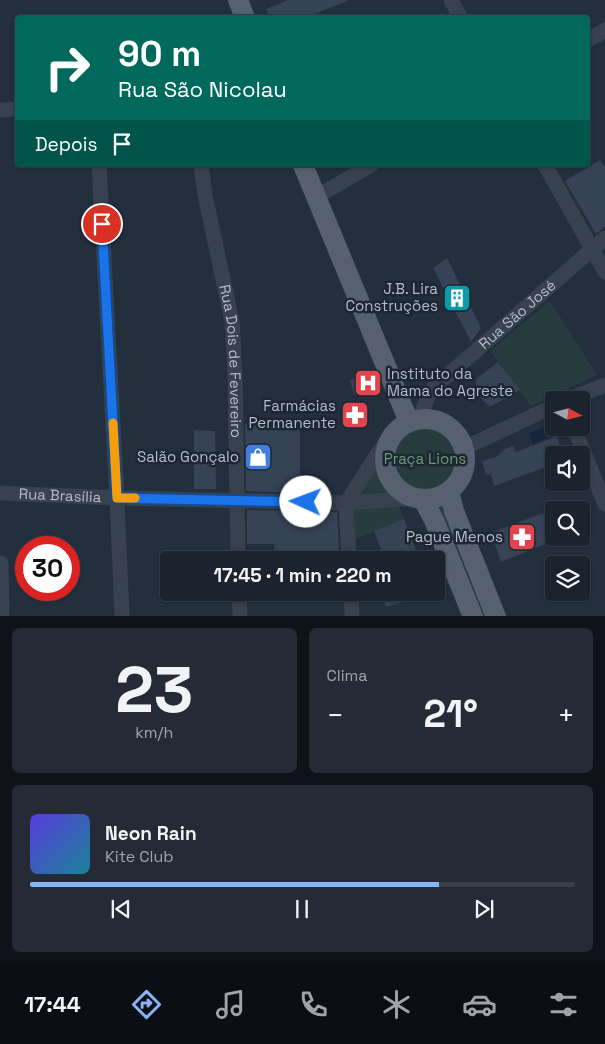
<!DOCTYPE html>
<html lang="pt">
<head>
<meta charset="utf-8">
<style>
	:root { --surface:#1b232e; --page:#242b36; --text:#f1f3f6; --muted:#a0a4aa; --line:#39404a; --accent:#8ab4f8 }
	body { margin:0; font-family:"Space Grotesk",sans-serif; background:var(--page); color:var(--text); height:100vh; display:flex; flex-direction:column; font-size:19px; white-space:nowrap }
	* { box-sizing:border-box; margin:0 }
	p { font-size:16px; color:var(--muted) }
	.icon { flex:none; width:28px; height:28px; fill:none; stroke:currentColor; stroke-width:2; stroke-linecap:round; stroke-linejoin:round }
	.map { position:relative; height:616px; overflow:hidden }
	.panel { display:flex; flex-direction:column; gap:12px; padding:12px; background:#0f1319; flex:1 }
	.panel>* { flex:none }
	.top-card { position:absolute; left:15px; top:15px; width:575px; height:152px; border-radius:5px; box-shadow:0 1px 4px #0004,0 0 0 1px var(--line); background:#00695c; color:#fff; overflow:hidden }
	.needle { width:32px; rotate:97deg }
	.controls { position:absolute; left:545px; top:391px; display:grid; gap:10px }
	.controls a { display:grid; place-items:center; width:45px; height:45px; border-radius:5px; background:var(--surface); box-shadow:0 1px 4px #0004,0 0 0 1px var(--line); font-size:25px }
	.speed { position:absolute; left:15px; top:536px; display:flex; gap:10px; font-size:25px; font-weight:700; text-align:center }
	.speed>* { display:grid; place-content:center; width:65px; height:65px; border-radius:50%; background:var(--surface); box-shadow:0 1px 4px #0004,0 0 0 1px var(--line); line-height:1 }
	.speed .limit { border:8px solid #d22; background:#fff; color:#111 }
	.pin { position:absolute; display:grid; place-items:center; width:42px; height:42px; color:#fff; margin:-21px; border:2px solid #fff; border-radius:50%; box-shadow:0 1px 5px #0007 }
	.me { position:absolute; width:55px; margin:-28px; rotate:272deg; stroke-linejoin:round; filter:drop-shadow(0 0 4px #0008) }
	.turn { display:flex; align-items:center; gap:18px; height:105px; padding:0 20px; font-size:22px }
	.turn .icon { width:65px; height:65px; stroke-width:2.5 }
	.turn b { display:block; font-size:35px; line-height:42px }
	.then { display:flex; align-items:center; height:48px; padding:0 20px; background:#0003; gap:10px; font-size:19px }
	.big { font-size:38px; font-weight:700; line-height:1.1 }
	.panel .card { flex:1; display:flex; flex-direction:column; justify-content:center; gap:8px; min-width:0; padding:0 18px; border-radius:8px; background:var(--page) }
	.panel .dial { align-items:center; gap:0 }
	.dial b { font-size:65px; line-height:1 }
	.song { display:flex; align-items:center; gap:15px }
	.cover { width:60px; height:60px; border-radius:8px; background:linear-gradient(135deg,hsl(250 70% 55%),hsl(190 70% 35%)) }
	.played { height:5px; border-radius:2px; background:linear-gradient(90deg,var(--accent) 75%,var(--line) 75%) }
	.keys { display:flex; justify-content:space-around; direction:ltr }
	.heat { display:flex; justify-content:space-between; align-items:center; font-size:28px; direction:ltr }
	.panel .tiles { flex:1; display:grid; gap:12px; grid-template-columns:1fr 1fr }
	.card:last-child { grid-column:span 2 }
	.trip { position:absolute; left:160px; top:551px; width:285px; height:50px; border-radius:5px; background:var(--surface); box-shadow:0 1px 4px #0004,0 0 0 1px var(--line); font-weight:700; line-height:50px; text-align:center }
	.dock { display:flex; height:80px; justify-content:space-around; align-items:center; background:#0b0e12; color:var(--muted) }
	.dock .icon { width:35px; height:35px }
	.dock .active { color:var(--accent) }
	.dock b { font-size:22px; color:var(--text) }
	.map>svg:first-child { display:block }
</style>
</head>
<body>
<div class="map">
<svg width="605" height="617" viewBox="0 0 605 617">
	<rect width="100%" height="100%" fill="#242f3e"/>
	<path fill="#263c3f" d="M 550,301 L 597,375 L 531,406 L 490,351 Z
		M 419,419 C 426,420 435,419 442,422 C 450,425 454,432 458,438 C 471,459 464,474 449,491 L 496,616 L 472,616 L 423,499 L 396,500 L 404,519 L 348,542 L 346,503 L 392,436 C 400,427 407,422 419,419 Z"/>
	<path fill="#17263c" d="M 550,425 L 554,435 L 533,444 L 529,433 Z"/>
	<path fill="#364354" d="M 288,0 L 347,0 L 347,1 L 305,18 L 270,18 L 266,9 Z
		M 600,160 L 605,167 L 605,226 L 596,234 L 565,181 Z
		M 447,258 L 481,328 L 471,342 L 433,268 Z
		M 498,362 L 520,390 L 490,407 L 476,393 L 476,379 Z
		M 375,372 L 382,387 L 354,395 L 350,380 Z
		M 245,424 L 300,424 L 300,493 L 246,491 Z
		M 194,430 L 215,431 L 216,489 L 194,489 Z
		M 557,436 L 563,455 L 554,455 L 554,464 L 494,486 L 491,474 L 486,475 L 482,461 L 496,457 L 505,449 L 513,446 L 516,452 Z
		M 247,510 L 337,512 L 339,553 L 324,554 L 324,560 L 275,560 L 274,544 L 247,544 Z
		M 543,513 L 553,541 L 501,562 L 491,533 Z
		M 404,519 L 420,560 L 405,560 L 403,554 L 385,560 L 374,531 Z
		M 382,592 L 424,592 L 424,596 L 386,607 Z"/>
	<g fill="none" stroke-linecap="round" stroke-linejoin="round">
		<g stroke="#38414e" stroke-width="15">
			<path d="M 451,0 L 461,18"/>
			<path d="M 588,40 L 605,30"/>
			<path d="M 0,110 L 18,109"/>
			<path d="M 99,165 L 117,498 L 122,617"/>
			<path id="s1" d="M 201,165 L 205,195 L 232,321 L 235,374 L 238,560"/>
			<path d="M 545,165 L 605,272"/>
			<path d="M 316,197 L 371,165"/>
			<path d="M 568,400 L 605,385"/>
			<path id="s2" d="M 419,419 L 431,390 L 605,238"/>
			<path d="M 574,428 L 605,504"/>
			<path d="M 464,448 L 554,406"/>
			<path id="s3" d="M 0,493 L 117,498 L 346,503 L 418,498"/>
			<path d="M 346,503 L 378,453 L 392,436"/>
			<path d="M 346,503 L 349,560"/>
			<path d="M 1,563 L 2,617"/>
			<path d="M 239,592 L 240,617"/>
			<path d="M 351,592 L 352,617"/>
		</g>
		<path stroke="#56606e" stroke-width="20" d="M 238,0 L 245,18
			M 303,165 L 409,422
			M385 459a40 40 0 1 1 80 0a40 40 0 1 1-80 0Z
			M 449,491 L 454,511 L 496,617
			M 423,499 L 434,520 L 473,617"/>
	</g>
	<g fill="none" stroke-linecap="round" stroke-linejoin="round">
		<g stroke="#114b97" stroke-width="12">
			<path id="route" d="M 102,224 L 117,498 L 306,502"/>
		</g>
		<use href="#route" stroke="#1a73e8" stroke-width="9"/>
		<path stroke="#f59e0b" stroke-width="9" d="M 113,423 L 117,498 L 135,498"/>
	</g>
	<defs>
		<g id="building-square" transform="scale(1.4375)"><rect x="-9" y="-9" width="18" height="18" rx="4" fill="#0f9aa8" stroke="#1d2633"/><path d="M-4-6H4V6H1V3H-1V6H-4ZM-2.5-4.3h1.7v1.8h-1.7ZM.8-4.3h1.7v1.8H.8ZM-2.5-1h1.7V.8h-1.7ZM.8-1h1.7V.8H.8Z" fill="#fff"/></g>
		<g id="hospital-square" transform="scale(1.4375)"><rect x="-9" y="-9" width="18" height="18" rx="4" fill="#e0444e" stroke="#1d2633"/><path d="M-5-5h3v3.5h4V-5h3V5h-3V1.5h-4V5h-3Z" fill="#fff"/></g>
		<g id="pharmacy-square" transform="scale(1.4375)"><rect x="-9" y="-9" width="18" height="18" rx="4" fill="#e0444e" stroke="#1d2633"/><path d="M-2-6h4v4h4v4h-4v4h-4v-4h-4v-4h4Z" fill="#fff"/></g>
		<g id="shop-square" transform="scale(1.4375)"><rect x="-9" y="-9" width="18" height="18" rx="4" fill="#3f7fe0" stroke="#1d2633"/><path d="M-5-2.5h2.3a2.7 3.5 0 0 1 5.4 0H5L5.5 6h-11ZM-1.5-2.5h3a1.5 2.3 0 0 0-3 0Z" fill="#fff"/></g>
	</defs>
	<g fill-rule="evenodd">
		<use href="#building-square" x="457" y="298"/>
		<use href="#hospital-square" x="368" y="383"/>
		<use href="#pharmacy-square" x="355" y="415"/>
		<use href="#shop-square" x="258" y="457"/>
		<use href="#pharmacy-square" x="522" y="537"/>
	</g>
	<g text-anchor="middle" stroke-width="5" stroke-linejoin="round" paint-order="stroke">
		<g font-size="15" fill="#b4bcc9" stroke="#1d2633" text-anchor="end">
			<text x="438" y="294">J.B. Lira<tspan x="438" dy="17">Construções</tspan></text>
			<text x="387" y="379" text-anchor="start">Instituto da<tspan x="387" dy="17">Mama do Agreste</tspan></text>
			<text x="336" y="411">Farmácias<tspan x="336" dy="17">Permanente</tspan></text>
			<text x="239" y="462">Salão Gonçalo</text>
			<text x="503" y="542">Pague Menos</text>
		</g>
		<g font-size="15" fill="#b4bcc9" stroke="#1d2633">
			<text dy="5" stroke="none"><textPath href="#s2" startOffset="146">Rua São José</textPath></text>
			<text dy="5" stroke="none"><textPath href="#s1" startOffset="199">Rua Dois de Fevereiro</textPath></text>
			<text dy="5" stroke="none"><textPath href="#s3" startOffset="60">Rua Brasília</textPath></text>
		</g>
		<g font-size="15" fill="#6b9a76" stroke="#1d2633">
			<text x="425" y="464">Praça Lions</text>
		</g>
	</g>
</svg>
<div class="controls">
<a><svg class="needle" viewBox="-14 -14 28 28"><path d="M0-13l5 13h-10z" fill="#e53935"/><path d="M0 13l5-13h-10z" fill="#a0a4aa"/></svg></a>
<a><svg class="icon" aria-label="sound" viewBox="0 0 24 24"><path d="M4 9h4l5-4v14l-5-4H4zM17 9q2 3 0 6"/></svg></a>
<a><svg class="icon" aria-label="search" viewBox="0 0 24 24"><circle cx="10" cy="10" r="6"/><path d="M15 15l6 6"/></svg></a>
<a><svg class="icon" aria-label="layers" viewBox="0 0 24 24"><path d="M12 4l9 5-9 5-9-5zM3 14l9 5 9-5"/></svg></a>
</div>
<div class="speed"><div class="limit">30</div></div>
<div class="pin" style="left:102px;top:224px;background:#d93025"><svg class="icon" aria-label="arrive" viewBox="0 0 24 24"><path d="M6 21V4h12l-3 4 3 4H6"/></svg></div>
<svg class="me" style="left:306px;top:502px" viewBox="-20 -20 40 40"><circle r="19" fill="#fff"/><path d="M0-13L10 11 0 6-10 11z" fill="#1a73e8"/></svg>
<div class="trip">17:45 · 1 min · 220 m</div>
<div class="top-card">
<div class="turn"><svg class="icon" aria-label="right" viewBox="0 0 24 24"><path d="M7 20v-9h11M14 6l5 5-5 5"/></svg><div><b>90 m</b>Rua São Nicolau</div></div>
<div class="then">Depois<svg class="icon" aria-label="arrive" viewBox="0 0 24 24"><path d="M6 21V4h12l-3 4 3 4H6"/></svg></div>
</div>
</div>
<section class="panel">
<div class="tiles">
<div class="card dial"><b>23</b><p>km/h</p></div>
<div class="card"><p>Clima</p>
<div class="heat"><a>−</a><b class="big">21°</b><a>+</a></div>
</div>
<div class="card">
<div class="song"><i class="cover"></i><div><b>Neon Rain</b><p>Kite Club</p></div></div>
<div class="played"></div>
<div class="keys"><svg class="icon" aria-label="previous" viewBox="0 0 24 24"><path d="M18 5L8 12l10 7zM5 5v14"/></svg><svg class="icon" aria-label="pause" viewBox="0 0 24 24"><path d="M8 5v14M16 5v14"/></svg><svg class="icon" aria-label="next" viewBox="0 0 24 24"><path d="M6 5l10 7-10 7zM19 5v14"/></svg></div>
</div>
</div>
</section>
<nav class="dock">
<b>17:44</b>
<svg class="icon active" aria-label="directions" viewBox="0 0 24 24"><path d="M12 3l9 9-9 9-9-9zM9 14v-3h6M13 9l2 2-2 2"/></svg>
<svg class="icon" aria-label="music" viewBox="0 0 24 24"><path d="M9 18V5l10-2v13"/><circle cx="6" cy="18" r="3"/><circle cx="16" cy="16" r="3"/></svg>
<svg class="icon" aria-label="phone" viewBox="0 0 24 24"><path d="M5 4h4l2 5-3 2q2 4 5 5l2-3 5 2v4C11 20 4 13 5 4z"/></svg>
<svg class="icon" aria-label="climate" viewBox="0 0 24 24"><path d="M12 3v18M4 7l16 10M4 17L20 7"/></svg>
<svg class="icon" aria-label="car" viewBox="0 0 24 24"><path d="M5 17H2v-5l4-1 3-4h7l3 4 3 1v5h-3M9 17h6M6 11h13"/><circle cx="7" cy="17" r="2"/><circle cx="17" cy="17" r="2"/></svg>
<svg class="icon" aria-label="filters" viewBox="0 0 24 24"><path d="M4 7h16M4 17h16"/><circle cx="9" cy="7" r="2"/><circle cx="15" cy="17" r="2"/></svg>
</nav>
</body>
</html>
